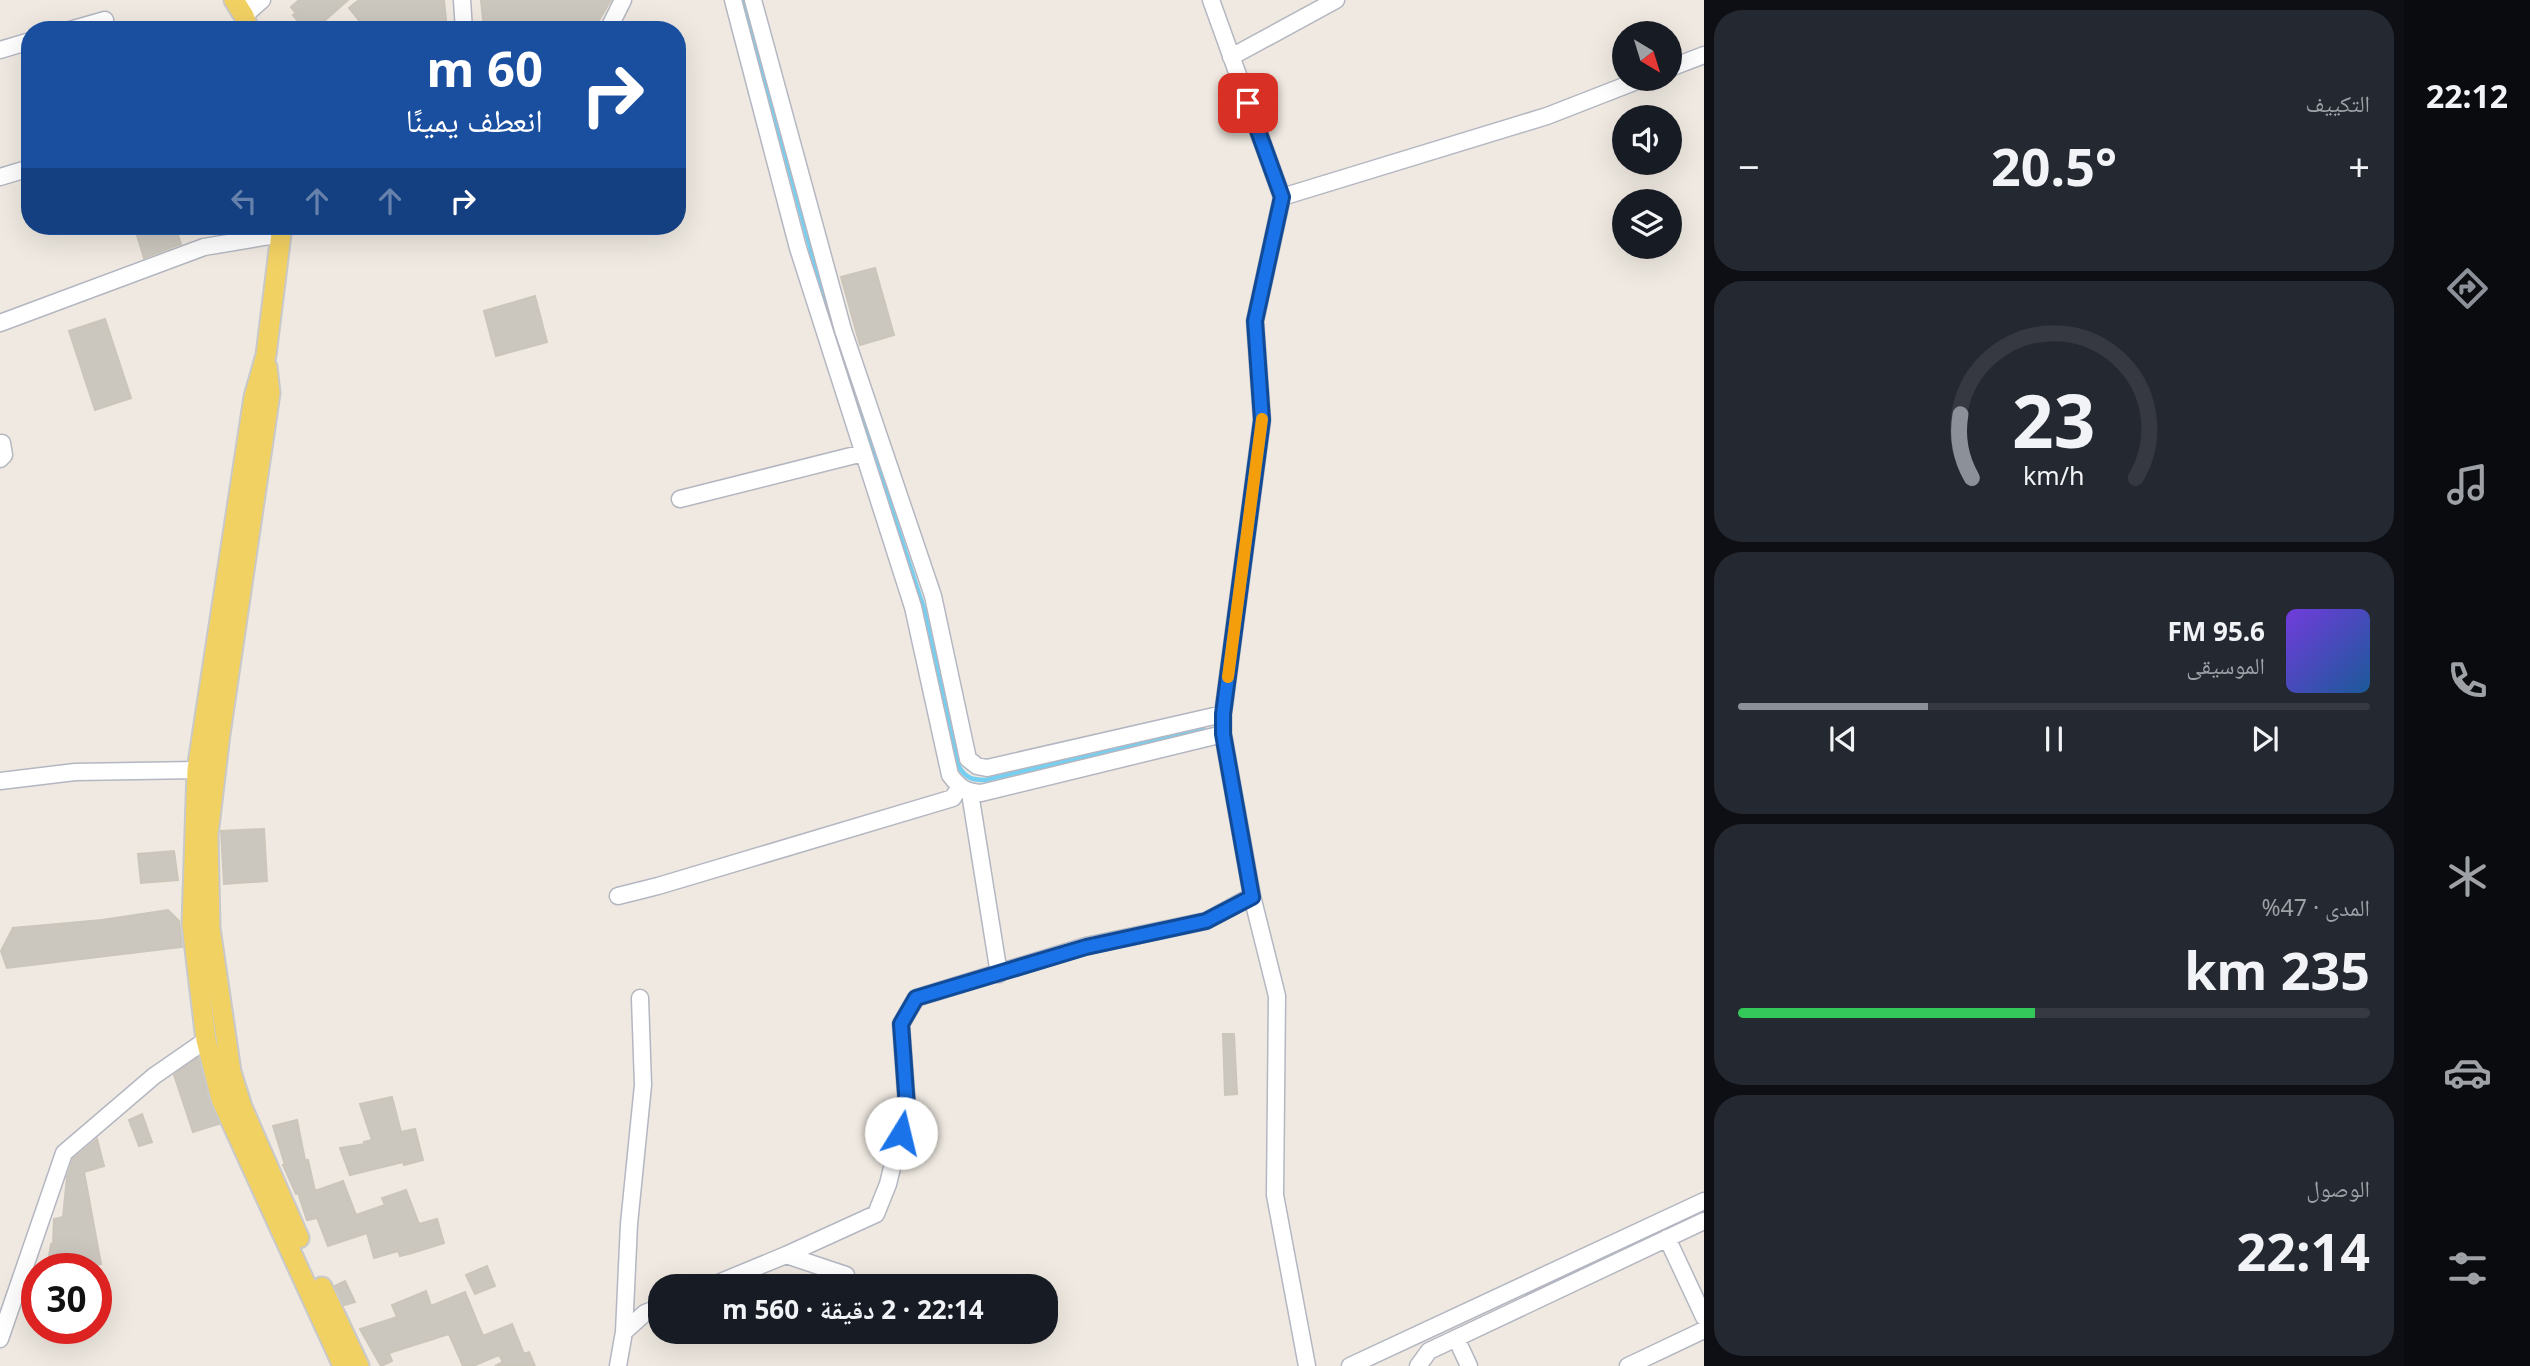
<!DOCTYPE html>
<html lang="ar">
<head>
<meta charset="utf-8">
<style>
	:root { --surface:#171b24; --page:#242831; --text:#f1f3f6; --muted:#9ea1a6; --line:#363941; --accent:#8c9099 }
	body { margin:0; font-family:"Noto Sans","Noto Naskh Arabic",sans-serif; background:var(--page); color:var(--text); direction:rtl; height:100vh; display:flex; flex-direction:column; font-size:26px; white-space:nowrap }
	* { box-sizing:border-box; margin:0 }
	p { font-size:23px; color:var(--muted) }
	.icon { flex:none; width:38px; height:38px; fill:none; stroke:currentColor; stroke-width:2; stroke-linecap:round; stroke-linejoin:round }
	.map { position:relative; flex:1; overflow:hidden; direction:ltr }
	.drawer { display:flex; flex-direction:column; gap:10px; padding:10px; background:#0d0f14; width:700px }
	.drawer>* { flex:none }
	.banner { position:absolute; left:21px; top:21px; width:665px; height:214px; border-radius:28px; box-shadow:0 7px 28px #0002; direction:rtl; background:#1a4fa0; color:#fff; overflow:hidden }
	.needle { width:46px; rotate:142deg }
	.fabs { position:absolute; left:1612px; top:21px; display:grid; gap:14px }
	.fabs a { display:grid; place-items:center; width:70px; height:70px; border-radius:50%; background:var(--surface); box-shadow:0 7px 28px #0002; font-size:35px }
	.speed { position:absolute; left:21px; top:1253px; display:flex; gap:14px; font-size:35px; font-weight:700; text-align:center }
	.speed>* { display:grid; place-content:center; width:91px; height:91px; border-radius:50%; background:var(--surface); box-shadow:0 7px 28px #0002; line-height:1 }
	.speed .limit { border:10px solid #d22; background:#fff; color:#111 }
	.pin { position:absolute; display:grid; place-items:center; width:60px; height:60px; color:#fff; margin:-30px; border-radius:14px; box-shadow:0 4px 10px #0006 }
	.me { position:absolute; width:77px; margin:-38px; rotate:9deg; stroke-linejoin:round; filter:drop-shadow(0 0 5px #0008) }
	.turn { display:flex; align-items:center; gap:24px; height:147px; padding:0 28px; font-size:32px }
	.turn .icon { width:91px; height:91px; stroke-width:2.5 }
	.turn b { display:block; font-size:49px; line-height:60px }
	.lanes { display:flex; align-items:center; height:66px; padding:0 28px; background:#0003; justify-content:center; gap:35px; direction:ltr }
	.lanes .off { opacity:.35 }
	.big { font-size:52px; font-weight:700; line-height:1.1 }
	.drawer .tile { flex:1; display:flex; flex-direction:column; justify-content:center; gap:10px; min-width:0; padding:0 24px; border-radius:28px; background:var(--page) }
	.drawer .dial { align-items:center; gap:0 }
	.dial svg { height:182px; overflow:visible; fill:none; stroke:var(--line); stroke-width:7; stroke-linecap:round; text-anchor:middle }
	.dial text { fill:var(--text); stroke:none }
	.song { display:flex; align-items:center; gap:21px }
	.cover { width:84px; height:84px; border-radius:10px; background:linear-gradient(135deg,hsl(260 70% 55%),hsl(210 70% 35%)) }
	.played { height:7px; border-radius:4px; background:linear-gradient(90deg,var(--accent) 30%,var(--line) 30%) }
	.keys { display:flex; justify-content:space-around; direction:ltr }
	.heat { display:flex; justify-content:space-between; align-items:center; font-size:38px; direction:ltr }
	.charge { height:10px; border-radius:5px; background:linear-gradient(90deg,#34c759 47%,var(--line) 0) }
	.trip { position:absolute; left:648px; top:1274px; width:410px; height:70px; border-radius:28px; background:var(--surface); box-shadow:0 7px 28px #0002; font-weight:700; line-height:70px; text-align:center; direction:rtl }
	main { display:flex; flex:1; min-height:0 }
	.dock { display:flex; flex-direction:column; width:126px; justify-content:space-around; align-items:center; background:#090b0e; color:var(--muted) }
	.dock .icon { width:49px; height:49px }
	.dock .active { color:var(--accent) }
	.dock b { font-size:32px; color:var(--text) }
	.map>svg:first-child { display:block }
</style>
</head>
<body>
<main>
<nav class="dock">
<b>22:12</b>
<svg class="icon active" aria-label="directions" viewBox="0 0 24 24"><path d="M12 3l9 9-9 9-9-9zM9 14v-3h6M13 9l2 2-2 2"/></svg>
<svg class="icon" aria-label="music" viewBox="0 0 24 24"><path d="M9 18V5l10-2v13"/><circle cx="6" cy="18" r="3"/><circle cx="16" cy="16" r="3"/></svg>
<svg class="icon" aria-label="phone" viewBox="0 0 24 24"><path d="M5 4h4l2 5-3 2q2 4 5 5l2-3 5 2v4C11 20 4 13 5 4z"/></svg>
<svg class="icon" aria-label="climate" viewBox="0 0 24 24"><path d="M12 3v18M4 7l16 10M4 17L20 7"/></svg>
<svg class="icon" aria-label="car" viewBox="0 0 24 24"><path d="M5 17H2v-5l4-1 3-4h7l3 4 3 1v5h-3M9 17h6M6 11h13"/><circle cx="7" cy="17" r="2"/><circle cx="17" cy="17" r="2"/></svg>
<svg class="icon" aria-label="filters" viewBox="0 0 24 24"><path d="M4 7h16M4 17h16"/><circle cx="9" cy="7" r="2"/><circle cx="15" cy="17" r="2"/></svg>
</nav>
<section class="drawer">
<div class="tile"><p>التكييف</p>
<div class="heat"><a>−</a><b class="big">20.5°</b><a>+</a></div>
</div>
<div class="tile dial"><svg viewBox="0 0 100 80">
<path d="M14 69A42 42 0 1 1 86 69"/>
<path d="M14 69A42 42 0 0 1 9 41" stroke="#8c9099"/>
<text x="50" y="56" font-size="32" font-weight="700">23</text>
<text x="50" y="72" font-size="11">km/h</text>
</svg></div>
<div class="tile">
<div class="song"><i class="cover"></i><div><b>95.6 FM</b><p>الموسيقى</p></div></div>
<div class="played"></div>
<div class="keys"><svg class="icon" aria-label="previous" viewBox="0 0 24 24"><path d="M18 5L8 12l10 7zM5 5v14"/></svg><svg class="icon" aria-label="pause" viewBox="0 0 24 24"><path d="M8 5v14M16 5v14"/></svg><svg class="icon" aria-label="next" viewBox="0 0 24 24"><path d="M6 5l10 7-10 7zM19 5v14"/></svg></div>
</div>
<div class="tile"><p>المدى · 47%</p><b class="big">235 km</b><div class="charge"></div></div>
<div class="tile"><p>الوصول</p><b class="big">22:14</b></div>
</section>
<div class="map">
<svg width="1704" height="1366" viewBox="0 0 1704 1366">
	<rect width="100%" height="100%" fill="#efe9e1"/>
	<g fill="none" stroke-linecap="round" stroke-linejoin="round">
		<path stroke="#75cff0" stroke-width="4.5" d="M 744,0 L 829,318
			M 840,350 L 924,609 L 959,767 C 966,778 972,780 985,780 L 1203,729"/>
	</g>
	<path fill="#cbc7bf" stroke="#cbc5ba" stroke-width="2" d="M 299,0 L 348,0 L 314,30 L 290,30 L 299,23 L 293,15 L 296,13 L 291,7 Z
		M 359,0 L 444,0 L 446,20 L 435,30 L 367,30 L 349,8 Z
		M 481,0 L 611,0 L 593,30 L 484,30 Z
		M 134,226 L 175,226 L 181,244 L 144,258 Z
		M 875,268 L 894,335 L 860,345 L 841,277 Z
		M 535,296 L 547,342 L 496,356 L 484,311 Z
		M 105,319 L 131,398 L 95,410 L 69,331 Z
		M 264,829 L 267,881 L 224,884 L 221,831 Z
		M 174,851 L 178,880 L 141,883 L 138,854 Z
		M 168,910 L 179,921 L 182,947 L 7,968 L 1,951 L 13,928 L 102,920 Z
		M 1223,1034 L 1234,1034 L 1237,1094 L 1225,1095 Z
		M 198,1058 L 209,1102 L 219,1124 L 193,1132 L 174,1075 Z
		M 392,1097 L 401,1132 L 415,1129 L 423,1160 L 404,1165 L 403,1162 L 350,1175 L 340,1148 L 365,1144 L 364,1142 L 372,1140 L 360,1104 Z
		M 142,1114 L 152,1142 L 139,1146 L 129,1120 Z
		M 297,1120 L 305,1160 L 308,1160 L 315,1191 L 343,1181 L 356,1215 L 385,1205 L 382,1198 L 406,1190 L 419,1224 L 437,1219 L 444,1243 L 412,1253 L 400,1256 L 398,1251 L 374,1258 L 367,1233 L 328,1246 L 317,1218 L 307,1220 L 298,1193 L 296,1194 L 283,1165 L 285,1165 L 273,1126 Z
		M 97,1139 L 104,1166 L 84,1172 L 101,1264 L 81,1269 L 47,1269 L 51,1244 L 53,1244 L 54,1219 L 63,1217 L 67,1177 L 73,1159 Z
		M 487,1266 L 495,1286 L 475,1294 L 466,1275 Z
		M 345,1281 L 355,1302 L 344,1305 L 335,1286 Z
		M 426,1291 L 431,1306 L 465,1292 L 483,1336 L 512,1324 L 524,1354 L 529,1352 L 535,1366 L 495,1366 L 503,1362 L 499,1355 L 473,1366 L 463,1366 L 449,1334 L 389,1353 L 392,1361 L 381,1366 L 360,1329 L 397,1317 L 392,1305 Z"/>
	<g fill="none" stroke-linecap="round" stroke-linejoin="round">
		<g stroke="#b4b7c1" stroke-width="19">
			<path id="minor" d="M 252,0 L 244,16 L 262,0
				M 462,0 L 464,30
				M 733,0 L 798,248 L 913,607 L 950,775 C 959,787 965,792 981,793 L 1223,734
				M 753,0 L 843,330 L 933,596 L 968,759 L 977,766 L 987,768 L 1223,714
				M 1211,0 L 1282,197
				M 70,30 L 105,20
				M 608,30 L 623,0
				M 0,50 L 30,41
				M 1231,57 L 1336,0
				M 1670,68 L 1704,55
				M 0,177 L 30,168
				M 0,323 L 204,247 L 282,234
				M 0,459 L 4,455 L 2,443
				M 680,499 L 863,453
				M 0,781 L 75,772 L 197,770
				M 970,793 L 999,974
				M 618,896 L 658,886 L 953,798 L 959,787
				M 1667,1238 L 1704,1317
				M 786,1255 L 876,1214 L 888,1184 L 907,1107 L 901,1024 L 916,998 L 1086,946 L 1206,921 L 1252,896
				M 711,1286 L 786,1255 L 846,1275
				M 624,1332 L 645,1313 L 660,1307
				M 1456,1338 L 1469,1366
				M 0,1339 L 64,1153 L 154,1076 L 206,1040
				M 618,1366 L 624,1332 L 629,1224 L 643,1085 L 640,998
				M 1307,1366 L 1275,1195 L 1277,996 L 1252,896 L 1223,734 L 1223,714 L 1262,420 L 1255,321 L 1282,197 L 1547,116 L 1642,79
				M 1350,1366 L 1704,1201
				M 1418,1366 L 1429,1351 L 1704,1221
				M 1628,1366 L 1704,1330"/>
		</g>
		<g stroke="#c9c9c9" stroke-width="23">
			<path id="major" d="M 234,0 L 244,16 L 249,30
				M 282,226 L 266,355 L 254,397 L 197,770 L 192,924 L 206,1040 L 221,1099 L 343,1366
				M 267,367 L 270,393 L 220,734 L 208,835 L 210,928 L 231,1072 L 242,1107 L 299,1238
				M 322,1287 L 359,1366"/>
		</g>
		<use href="#minor" stroke="#fff" stroke-width="16"/>
		<use href="#major" stroke="#f2d163" stroke-width="19"/>
	</g>
	<g fill="none" stroke-linecap="round" stroke-linejoin="round">
		<g stroke="#114b97" stroke-width="18">
			<path id="route" d="M 901,1133 L 907,1107 L 901,1024 L 916,998 L 1086,947 L 1206,921 L 1252,897 L 1223,734 L 1223,714 L 1262,420 L 1255,321 L 1282,197 L 1248,103"/>
		</g>
		<use href="#route" stroke="#1a73e8" stroke-width="12"/>
		<path stroke="#f59e0b" stroke-width="12" d="M 1228,677 L 1262,419"/>
	</g>
</svg>
<div class="fabs">
<a><svg class="needle" viewBox="-14 -14 28 28"><path d="M0-13l5 13h-10z" fill="#e53935"/><path d="M0 13l5-13h-10z" fill="#9ea1a6"/></svg></a>
<a><svg class="icon" aria-label="sound" viewBox="0 0 24 24"><path d="M4 9h4l5-4v14l-5-4H4zM17 9q2 3 0 6"/></svg></a>
<a><svg class="icon" aria-label="layers" viewBox="0 0 24 24"><path d="M12 4l9 5-9 5-9-5zM3 14l9 5 9-5"/></svg></a>
</div>
<div class="speed"><div class="limit">30</div></div>
<div class="pin" style="left:1248px;top:103px;background:#d93025"><svg class="icon" aria-label="arrive" viewBox="0 0 24 24"><path d="M6 21V4h12l-3 4 3 4H6"/></svg></div>
<svg class="me" style="left:901px;top:1133px" viewBox="-20 -20 40 40"><circle r="19" fill="#fff"/><path d="M0-13L10 11 0 6-10 11z" fill="#1a73e8"/></svg>
<div class="trip">22:14 · 2 دقيقة · 560 m</div>
<div class="banner">
<div class="turn"><svg class="icon" aria-label="right" viewBox="0 0 24 24"><path d="M7 20v-9h11M14 6l5 5-5 5"/></svg><div><b>60 m</b>انعطف يمينًا</div></div>
<div class="lanes"><svg class="icon off" aria-label="left" viewBox="0 0 24 24"><path d="M17 20v-9H6M10 6l-5 5 5 5"/></svg><svg class="icon off" aria-label="ahead" viewBox="0 0 24 24"><path d="M12 20V5M6 11l6-6 6 6"/></svg><svg class="icon off" aria-label="ahead" viewBox="0 0 24 24"><path d="M12 20V5M6 11l6-6 6 6"/></svg><svg class="icon" aria-label="right" viewBox="0 0 24 24"><path d="M7 20v-9h11M14 6l5 5-5 5"/></svg></div>
</div>
</div>
</main>
</body>
</html>
